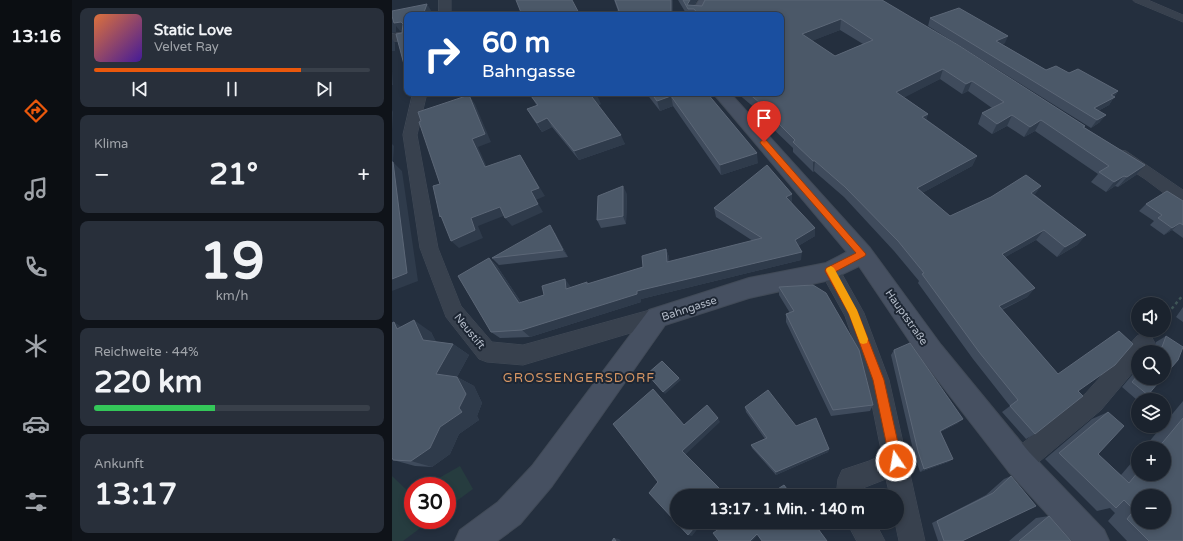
<!DOCTYPE html>
<html lang="de">
<head>
<meta charset="utf-8">
<style>
	:root { --surface:#1b232e; --page:#282f3a; --text:#f1f3f6; --muted:#a0a4aa; --line:#39404a; --accent:#ea580c }
	body { margin:0; font-family:"Varela Round",sans-serif; background:var(--page); color:var(--text); height:100vh; display:flex; flex-direction:column; font-size:15px; white-space:nowrap }
	* { box-sizing:border-box; margin:0 }
	p { font-size:13px; color:var(--muted) }
	.icon { flex:none; width:22px; height:22px; fill:none; stroke:currentColor; stroke-width:2; stroke-linecap:round; stroke-linejoin:round }
	.map { position:relative; flex:1; overflow:hidden }
	.sheet { display:flex; flex-direction:column; gap:8px; padding:8px; background:#0f1319; width:320px }
	.sheet>* { flex:none }
	.top-card { position:absolute; left:12px; top:12px; width:380px; height:84px; border-radius:8px; box-shadow:0 2px 6px #0003,0 0 0 1px var(--line); background:#1a4fa0; color:#fff; overflow:hidden }
	.buttons { position:absolute; left:739px; top:297px; display:grid; gap:8px }
	.buttons a { display:grid; place-items:center; width:40px; height:40px; border-radius:50%; background:var(--surface); box-shadow:0 2px 6px #0003,0 0 0 1px var(--line); font-size:20px }
	.speed { position:absolute; left:12px; top:477px; display:flex; gap:8px; font-size:20px; font-weight:700; text-align:center }
	.speed>* { display:grid; place-content:center; width:52px; height:52px; border-radius:50%; background:var(--surface); box-shadow:0 2px 6px #0003,0 0 0 1px var(--line); line-height:1 }
	.speed .limit { border:6px solid #d22; background:#fff; color:#111 }
	.pin { position:absolute; display:grid; place-items:center; width:34px; height:34px; color:#fff; margin:-41px -17px; border-radius:50% 50% 50% 0; rotate:-45deg; box-shadow:0 0 4px #0007 }
	.pin .icon { rotate:45deg }
	.me { position:absolute; width:44px; margin:-22px; rotate:348deg; stroke-linejoin:round; filter:drop-shadow(0 0 3px #0008) }
	.turn { display:flex; align-items:center; gap:14px; height:84px; padding:0 12px; font-size:18px }
	.turn .icon { width:52px; height:52px; stroke-width:2.5 }
	.turn b { display:block; font-size:28px; line-height:34px }
	.big { font-size:30px; font-weight:800; line-height:1.1 }
	.sheet .card { flex:1; display:flex; flex-direction:column; justify-content:center; gap:6px; min-width:0; padding:0 14px; border-radius:8px; background:var(--page) }
	.sheet .dial { align-items:center; gap:0 }
	.dial b { font-size:52px; line-height:1 }
	.song { display:flex; align-items:center; gap:12px }
	.cover { width:48px; height:48px; border-radius:6px; background:linear-gradient(135deg,hsl(20 70% 55%),hsl(260 70% 35%)) }
	.played { height:4px; border-radius:2px; background:linear-gradient(90deg,var(--accent) 75%,var(--line) 75%) }
	.keys { display:flex; justify-content:space-around; direction:ltr }
	.heat { display:flex; justify-content:space-between; align-items:center; font-size:22px; direction:ltr }
	.charge { height:6px; border-radius:3px; background:linear-gradient(90deg,#34c759 44%,var(--line) 0) }
	.trip { position:absolute; left:278px; top:489px; width:234px; height:40px; border-radius:20px; background:var(--surface); box-shadow:0 2px 6px #0003,0 0 0 1px var(--line); font-weight:800; line-height:40px; text-align:center }
	main { display:flex; flex:1; min-height:0 }
	.menu { display:flex; flex-direction:column; width:72px; justify-content:space-around; align-items:center; background:#0b0e12; color:var(--muted) }
	.menu .icon { width:28px; height:28px }
	.menu .active { color:var(--accent) }
	.menu b { font-size:18px; color:var(--text) }
	.map>svg:first-child { display:block }
</style>
</head>
<body>
<main>
<nav class="menu">
<b>13:16</b>
<svg class="icon active" aria-label="directions" viewBox="0 0 24 24"><path d="M12 3l9 9-9 9-9-9zM9 14v-3h6M13 9l2 2-2 2"/></svg>
<svg class="icon" aria-label="music" viewBox="0 0 24 24"><path d="M9 18V5l10-2v13"/><circle cx="6" cy="18" r="3"/><circle cx="16" cy="16" r="3"/></svg>
<svg class="icon" aria-label="phone" viewBox="0 0 24 24"><path d="M5 4h4l2 5-3 2q2 4 5 5l2-3 5 2v4C11 20 4 13 5 4z"/></svg>
<svg class="icon" aria-label="climate" viewBox="0 0 24 24"><path d="M12 3v18M4 7l16 10M4 17L20 7"/></svg>
<svg class="icon" aria-label="car" viewBox="0 0 24 24"><path d="M5 17H2v-5l4-1 3-4h7l3 4 3 1v5h-3M9 17h6M6 11h13"/><circle cx="7" cy="17" r="2"/><circle cx="17" cy="17" r="2"/></svg>
<svg class="icon" aria-label="filters" viewBox="0 0 24 24"><path d="M4 7h16M4 17h16"/><circle cx="9" cy="7" r="2"/><circle cx="15" cy="17" r="2"/></svg>
</nav>
<section class="sheet">
<div class="card">
<div class="song"><i class="cover"></i><div><b>Static Love</b><p>Velvet Ray</p></div></div>
<div class="played"></div>
<div class="keys"><svg class="icon" aria-label="previous" viewBox="0 0 24 24"><path d="M18 5L8 12l10 7zM5 5v14"/></svg><svg class="icon" aria-label="pause" viewBox="0 0 24 24"><path d="M8 5v14M16 5v14"/></svg><svg class="icon" aria-label="next" viewBox="0 0 24 24"><path d="M6 5l10 7-10 7zM19 5v14"/></svg></div>
</div>
<div class="card"><p>Klima</p>
<div class="heat"><a>−</a><b class="big">21°</b><a>+</a></div>
</div>
<div class="card dial"><b>19</b><p>km/h</p></div>
<div class="card"><p>Reichweite · 44%</p><b class="big">220 km</b><div class="charge"></div></div>
<div class="card"><p>Ankunft</p><b class="big">13:17</b></div>
</section>
<div class="map">
<svg width="791" height="541" viewBox="0 0 791 541">
	<rect width="100%" height="100%" fill="#242f3e"/>
	<path fill="#263c3f" d="M 68,466 L 81,489 L 55,508 L 55,486 L 33,486 Z
		M 0,476 L 19,494 L 21,493 L 21,520 L 39,520 L 11,541 L 0,541 Z"/>
	<g fill="none" stroke-linecap="round" stroke-linejoin="round">
		<g stroke="#414a57" stroke-width="1">
			<path id="street" d="M 47,0 L 59,0 L 59,15 L 47,15 Z
				M 741,0 L 756,0 L 791,15 L 791,22 L 743,2 Z
				M 15,32 L 15,40 L 0,42 L 0,34 Z
				M 21,93 L 35,93 L 25,135 L 46,248 L 69,306 L 100,342 L 131,345 L 265,308 L 272,311 L 275,317 L 272,323 L 131,365 L 95,362 L 87,359 L 54,317 L 28,248 L 11,135 Z
				M 728,150 L 734,151 L 791,190 L 791,205 L 785,203 L 753,179 L 722,159 L 720,155 L 722,151 Z
				M 438,263 L 445,265 L 472,313 L 497,380 L 533,541 L 507,541 L 503,522 L 505,522 L 505,496 L 498,496 L 494,479 L 471,488 L 470,496 L 444,496 L 446,479 L 450,470 L 477,461 L 490,455 L 475,380 L 453,316 L 428,271 L 431,265 Z
				M 752,333 L 759,336 L 763,343 L 758,352 L 746,352 L 746,366 L 709,410 L 636,471 L 627,474 L 618,471 L 615,462 L 618,453 L 693,394 L 745,336 Z
				M 455,522 L 483,522 L 493,541 L 465,541 Z"/>
		</g>
		<g stroke="#414a57" stroke-width="2">
			<path id="secondary" d="M 307,0 L 319,0 L 312,15 L 298,15 Z
				M 321,93 L 338,93 L 478,248 L 549,345 L 637,452 L 712,530 L 717,541 L 680,541 L 617,472 L 531,361 L 467,266 L 438,280 L 357,298 L 273,325 L 160,486 L 128,524 L 105,541 L 63,541 L 68,530 L 106,502 L 140,466 L 257,310 L 357,278 L 434,263 L 455,252 Z"/>
		</g>
		<path stroke="#3f5557" stroke-width="2.5" stroke-dasharray="3 3" stroke-linecap="butt" d="M 772,318 L 791,295"/>
		<use href="#street" fill="#38414e" fill-rule="evenodd"/>
		<use href="#secondary" fill="#465061" fill-rule="evenodd"/>
	</g>
	<path fill="#3f4b5c" fill-rule="evenodd" d="M 222,0 L 281,0 L 226,11 Z
		M 286,0 L 305,0 L 302,6 L 310,6 L 490,0 L 693,126 L 692,127 L 753,165 L 744,175 L 726,187 L 723,186 L 714,192 L 699,182 L 706,174 L 643,131 L 632,137 L 615,126 L 600,134 L 586,124 L 590,113 L 600,108 L 576,91 L 570,94 L 548,79 L 512,97 L 536,114 L 534,119 L 585,156 L 580,166 L 530,193 L 558,216 L 643,195 L 694,235 L 685,245 L 665,257 L 644,240 L 613,257 L 643,288 L 635,297 L 610,310 L 666,374 L 686,391 L 643,434 L 634,439 L 610,412 L 618,406 L 581,359 L 526,283 L 527,281 L 502,251 L 452,197 L 422,171 L 421,172 L 401,152 L 401,148 L 376,124 L 376,119 L 345,93 L 389,93 L 389,15 L 295,15 ZM 448,30 L 471,44 L 443,56 L 419,41 Z
		M 538,18 L 613,43 L 610,44 L 654,70 L 677,73 L 726,91 L 717,105 L 706,111 L 708,122 L 699,128 L 536,26 Z
		M 254,93 L 315,93 L 366,163 L 329,175 L 281,106 L 268,111 Z
		M 139,96 L 209,104 L 206,105 L 233,144 L 187,160 L 160,127 L 150,132 L 141,119 L 135,109 L 145,106 Z
		M 235,194 L 234,224 L 209,228 L 205,220 Z
		M 791,201 L 791,238 L 780,230 L 772,235 L 758,225 L 762,221 L 747,211 L 754,204 Z
		M 400,203 L 423,236 L 406,246 L 409,260 L 249,299 L 249,302 L 138,337 L 108,338 L 99,332 L 97,258 L 105,266 L 129,302 L 179,287 L 196,284 L 251,267 L 274,249 L 277,257 L 277,262 L 361,241 L 324,217 L 322,208 Z
		M 163,233 L 176,257 L 107,265 L 100,258 Z
		M 387,287 L 481,405 L 478,411 L 439,416 L 394,322 L 394,314 L 398,313 L 387,295 Z
		M 791,307 L 791,322 L 784,317 Z
		M 10,327 L 39,332 L 44,342 L 61,344 L 77,355 L 65,377 L 82,386 L 90,403 L 85,416 L 87,420 L 67,434 L 58,454 L 40,467 L 23,466 L 1,460 Z
		M 774,336 L 772,352 L 757,352 L 761,350 L 764,342 Z
		M 502,350 L 566,423 L 548,432 L 561,459 L 556,462 L 528,472 L 522,454 L 499,355 Z
		M 746,368 L 746,378 L 756,395 L 745,400 L 730,387 Z
		M 791,401 L 791,541 L 735,541 L 716,521 L 723,513 L 718,508 L 705,511 L 653,459 L 700,419 L 716,412 L 706,454 L 729,475 L 746,455 L 746,474 L 772,448 L 752,448 L 770,426 L 772,426 L 772,424 Z
		M 353,407 L 404,426 L 437,449 L 436,452 L 384,475 L 360,448 L 359,445 L 373,439 L 354,412 Z
		M 619,476 L 570,541 L 546,541 L 540,523 L 594,495 L 612,479 Z
		M 657,516 L 679,541 L 617,541 L 644,518 Z"/>
	<path fill="#2f3b4b" d="M 279,0 L 281,0 L 281,15 L 279,15 Z
		M 298,0 L 305,0 L 300,9 L 295,5 Z
		M 35,4 L 40,12 L 39,15 L 31,15 Z
		M 0,14 L 9,22 L 15,31 L 8,31 L 4,26 L 4,32 L 0,33 Z
		M 449,19 L 448,30 L 410,45 L 410,34 Z
		M 616,36 L 613,43 L 601,48 L 604,41 Z
		M 0,39 L 3,43 L 3,51 L 0,51 Z
		M 551,69 L 548,79 L 502,103 L 504,92 Z
		M 0,71 L 1,85 L 0,85 Z
		M 580,81 L 576,91 L 570,94 L 574,84 Z
		M 726,91 L 717,105 L 697,116 L 702,108 L 719,95 Z
		M 77,95 L 83,104 L 99,142 L 86,147 L 99,176 L 93,167 L 80,139 Z
		M 205,95 L 209,104 L 204,106 L 200,97 Z
		M 279,96 L 281,106 L 268,111 L 265,101 Z
		M 0,110 L 1,112 L 0,131 Z
		M 536,114 L 533,124 L 530,117 Z
		M 620,115 L 615,126 L 600,134 L 605,124 Z
		M 714,115 L 708,122 L 699,128 L 705,120 Z
		M 155,118 L 160,127 L 150,132 L 145,123 Z
		M 649,120 L 643,131 L 632,137 L 638,127 Z
		M 229,135 L 233,144 L 187,160 L 182,151 Z
		M 0,144 L 2,146 L 1,162 L 10,171 L 26,281 L 0,291 Z
		M 365,153 L 366,163 L 329,175 L 328,165 Z
		M 128,155 L 153,196 L 144,200 L 151,212 L 120,226 L 113,218 L 139,191 Z
		M 585,156 L 580,166 L 521,198 L 525,188 Z
		M 421,161 L 423,161 L 422,171 L 421,172 Z
		M 753,165 L 744,175 L 726,187 L 735,177 Z
		M 732,176 L 723,186 L 714,192 L 722,182 Z
		M 231,186 L 235,194 L 234,224 L 231,216 Z
		M 649,186 L 642,196 L 639,193 Z
		M 400,194 L 400,203 L 394,206 L 394,197 Z
		M 108,207 L 114,215 L 86,226 L 91,238 L 67,248 L 59,241 L 79,218 Z
		M 788,223 L 780,230 L 772,235 L 780,228 Z
		M 158,225 L 163,233 L 176,257 L 171,250 Z
		M 423,228 L 423,236 L 403,248 L 403,240 Z
		M 652,230 L 644,240 L 603,263 L 610,254 Z
		M 694,235 L 685,245 L 665,257 L 673,247 Z
		M 274,249 L 277,257 L 278,270 L 275,262 Z
		M 410,252 L 409,260 L 249,299 L 249,302 L 138,337 L 130,330 L 245,291 Z
		M 97,258 L 105,266 L 134,310 L 127,303 Z
		M 173,279 L 179,287 L 174,289 Z
		M 643,288 L 635,297 L 600,314 L 607,306 Z
		M 22,320 L 39,332 L 49,351 L 31,340 Z
		M 2,322 L 21,334 L 5,329 Z
		M 61,344 L 77,355 L 65,377 L 82,386 L 90,403 L 85,416 L 87,420 L 67,434 L 58,454 L 40,467 L 19,461 L 44,374 Z
		M 287,378 L 289,380 L 273,394 L 271,392 Z
		M 326,418 L 328,422 L 293,455 L 290,451 Z
		M 571,419 L 566,423 L 543,435 L 548,431 Z
		M 437,449 L 436,452 L 384,475 L 384,472 Z
		M 561,459 L 556,462 L 528,472 L 532,469 Z
		M 331,492 L 333,494 L 332,496 L 328,496 Z
		M 307,522 L 311,522 L 300,536 L 296,535 Z
		M 365,534 L 366,535 L 360,541 L 358,541 Z
		M 222,538 L 227,539 L 229,541 L 224,541 Z"/>
	<path fill="#4b5868" stroke="#5c6777" fill-rule="evenodd" d="M 124,0 L 180,0 L 188,15 L 130,15 Z
		M 223,0 L 279,0 L 279,15 L 209,15 L 227,11 Z
		M 291,0 L 298,0 L 295,5 L 310,6 L 313,0 L 490,0 L 566,45 L 693,126 L 691,127 L 753,165 L 735,177 L 732,176 L 722,182 L 707,172 L 717,166 L 649,120 L 638,127 L 620,115 L 605,124 L 590,113 L 612,102 L 580,81 L 574,84 L 551,69 L 504,92 L 536,114 L 530,117 L 585,156 L 525,188 L 558,216 L 599,197 L 634,175 L 649,186 L 639,193 L 694,235 L 673,247 L 652,230 L 610,254 L 643,288 L 607,306 L 666,374 L 727,331 L 741,344 L 723,365 L 686,391 L 691,396 L 643,434 L 618,406 L 626,400 L 587,352 L 530,274 L 532,273 L 506,241 L 453,187 L 423,161 L 421,161 L 401,142 L 403,140 L 376,113 L 379,112 L 356,93 L 389,93 L 389,15 L 307,15 L 302,9 L 296,9 ZM 449,19 L 481,40 L 443,56 L 410,34 Z
		M 35,4 L 31,15 L 15,15 L 15,76 L 4,34 L 10,33 L 11,24 L 9,22 L 2,23 L 0,16 L 0,11 Z
		M 567,8 L 616,36 L 604,41 L 654,70 L 664,66 L 677,73 L 686,69 L 726,91 L 719,95 L 723,97 L 702,108 L 714,115 L 705,120 L 538,18 Z
		M 148,93 L 203,93 L 205,95 L 200,97 L 229,135 L 182,151 L 155,118 L 145,123 L 135,109 L 146,105 L 139,96 Z
		M 259,93 L 315,93 L 365,153 L 328,165 L 279,96 L 265,101 Z
		M 77,95 L 93,134 L 80,139 L 93,167 L 128,155 L 147,188 L 139,191 L 146,204 L 113,218 L 108,207 L 79,218 L 83,230 L 59,241 L 49,216 L 48,217 L 41,186 L 48,184 L 27,122 L 29,121 L 26,112 Z
		M 0,162 L 1,162 L 15,273 L 0,279 Z
		M 375,165 L 400,194 L 394,197 L 423,228 L 403,240 L 410,252 L 245,291 L 245,294 L 130,330 L 99,332 L 66,276 L 97,258 L 127,303 L 152,295 L 150,286 L 173,279 L 174,289 L 195,282 L 195,284 L 251,267 L 250,256 L 274,249 L 275,262 L 370,238 L 322,208 Z
		M 231,186 L 231,216 L 205,220 L 206,196 Z
		M 775,191 L 791,201 L 791,225 L 788,223 L 780,228 L 766,218 L 770,215 L 754,204 Z
		M 158,225 L 171,250 L 100,258 Z
		M 421,285 L 434,293 L 467,350 L 481,405 L 441,410 L 394,314 L 402,311 L 387,287 Z
		M 22,320 L 31,340 L 61,344 L 44,374 L 65,377 L 74,394 L 67,408 L 70,412 L 48,427 L 38,448 L 19,461 L 1,460 L 0,457 L 0,323 L 2,322 L 5,329 Z
		M 774,336 L 791,347 L 786,360 L 772,376 L 772,352 L 760,352 L 765,348 L 770,347 Z
		M 518,343 L 571,419 L 548,431 L 561,459 L 532,469 L 526,451 L 502,350 Z
		M 270,361 L 287,378 L 271,392 L 255,374 Z
		M 746,375 L 746,378 L 770,378 L 756,395 L 740,382 Z
		M 261,389 L 292,425 L 315,405 L 326,418 L 290,451 L 331,492 L 328,496 L 285,496 L 285,522 L 307,522 L 296,535 L 257,493 L 266,482 L 221,424 Z
		M 376,390 L 404,426 L 424,418 L 437,449 L 384,472 L 359,445 L 375,438 L 353,407 Z
		M 716,412 L 732,426 L 706,454 L 737,483 L 746,472 L 746,474 L 772,474 L 772,448 L 766,448 L 791,418 L 791,541 L 757,541 L 735,519 L 742,510 L 732,500 L 724,508 L 667,453 ZM 746,496 L 772,496 L 772,522 L 746,522 Z
		M 619,476 L 644,506 L 570,541 L 552,541 L 545,521 L 601,493 Z
		M 392,485 L 400,496 L 375,496 Z
		M 657,516 L 679,541 L 627,541 Z
		M 337,522 L 421,522 L 435,541 L 370,541 L 365,534 L 358,541 L 327,541 L 321,533 Z
		M 222,538 L 224,541 L 220,541 Z"/>
	<path fill="#ea580c" stroke="#983908" d="M 372,139 L 374,140 L 474,254 L 473,256 L 443,272 L 466,313 L 492,380 L 510,461 L 508,465 L 504,467 L 500,465 L 498,461 L 481,380 L 457,314 L 433,271 L 434,268 L 464,253 L 369,144 L 368,142 Z"/>
	<path fill="#f59e0b" d="M 439,266 L 442,268 L 465,310 L 476,339 L 475,343 L 471,344 L 468,343 L 457,314 L 434,270 L 435,268 Z"/>
	<g text-anchor="middle" stroke-width="4" stroke-linejoin="round" paint-order="stroke">
		<g font-size="11" fill="#b4bcc9" stroke="#1d2633">
			<text transform="translate(297 308) rotate(-18)" y="4">Bahngasse</text>
			<text transform="translate(515 317) rotate(55)" y="4">Hauptstraße</text>
			<text transform="translate(78 331) rotate(51)" y="4">Neustift</text>
		</g>
		<g font-size="13" letter-spacing="1" fill="#d59563" stroke="#1d2633">
			<text x="187" y="382">GROSSENGERSDORF</text>
		</g>
	</g>
</svg>
<div class="buttons">
<a><svg class="icon" aria-label="sound" viewBox="0 0 24 24"><path d="M4 9h4l5-4v14l-5-4H4zM17 9q2 3 0 6"/></svg></a>
<a><svg class="icon" aria-label="search" viewBox="0 0 24 24"><circle cx="10" cy="10" r="6"/><path d="M15 15l6 6"/></svg></a>
<a><svg class="icon" aria-label="layers" viewBox="0 0 24 24"><path d="M12 4l9 5-9 5-9-5zM3 14l9 5 9-5"/></svg></a>
<a>+</a>
<a>−</a>
</div>
<div class="speed"><div class="limit">30</div></div>
<div class="pin" style="left:372px;top:142px;background:#d93025"><svg class="icon" aria-label="arrive" viewBox="0 0 24 24"><path d="M6 21V4h12l-3 4 3 4H6"/></svg></div>
<svg class="me" style="left:504px;top:461px" viewBox="-20 -20 40 40"><circle r="17" fill="#ea580c" stroke="#fff" stroke-width="3"/><path d="M0-11L8 9 0 5-8 9z" fill="#fff"/></svg>
<div class="trip">13:17 · 1 Min. · 140 m</div>
<div class="top-card">
<div class="turn"><svg class="icon" aria-label="right" viewBox="0 0 24 24"><path d="M7 20v-9h11M14 6l5 5-5 5"/></svg><div><b>60 m</b>Bahngasse</div></div>
</div>
</div>
</main>
</body>
</html>
